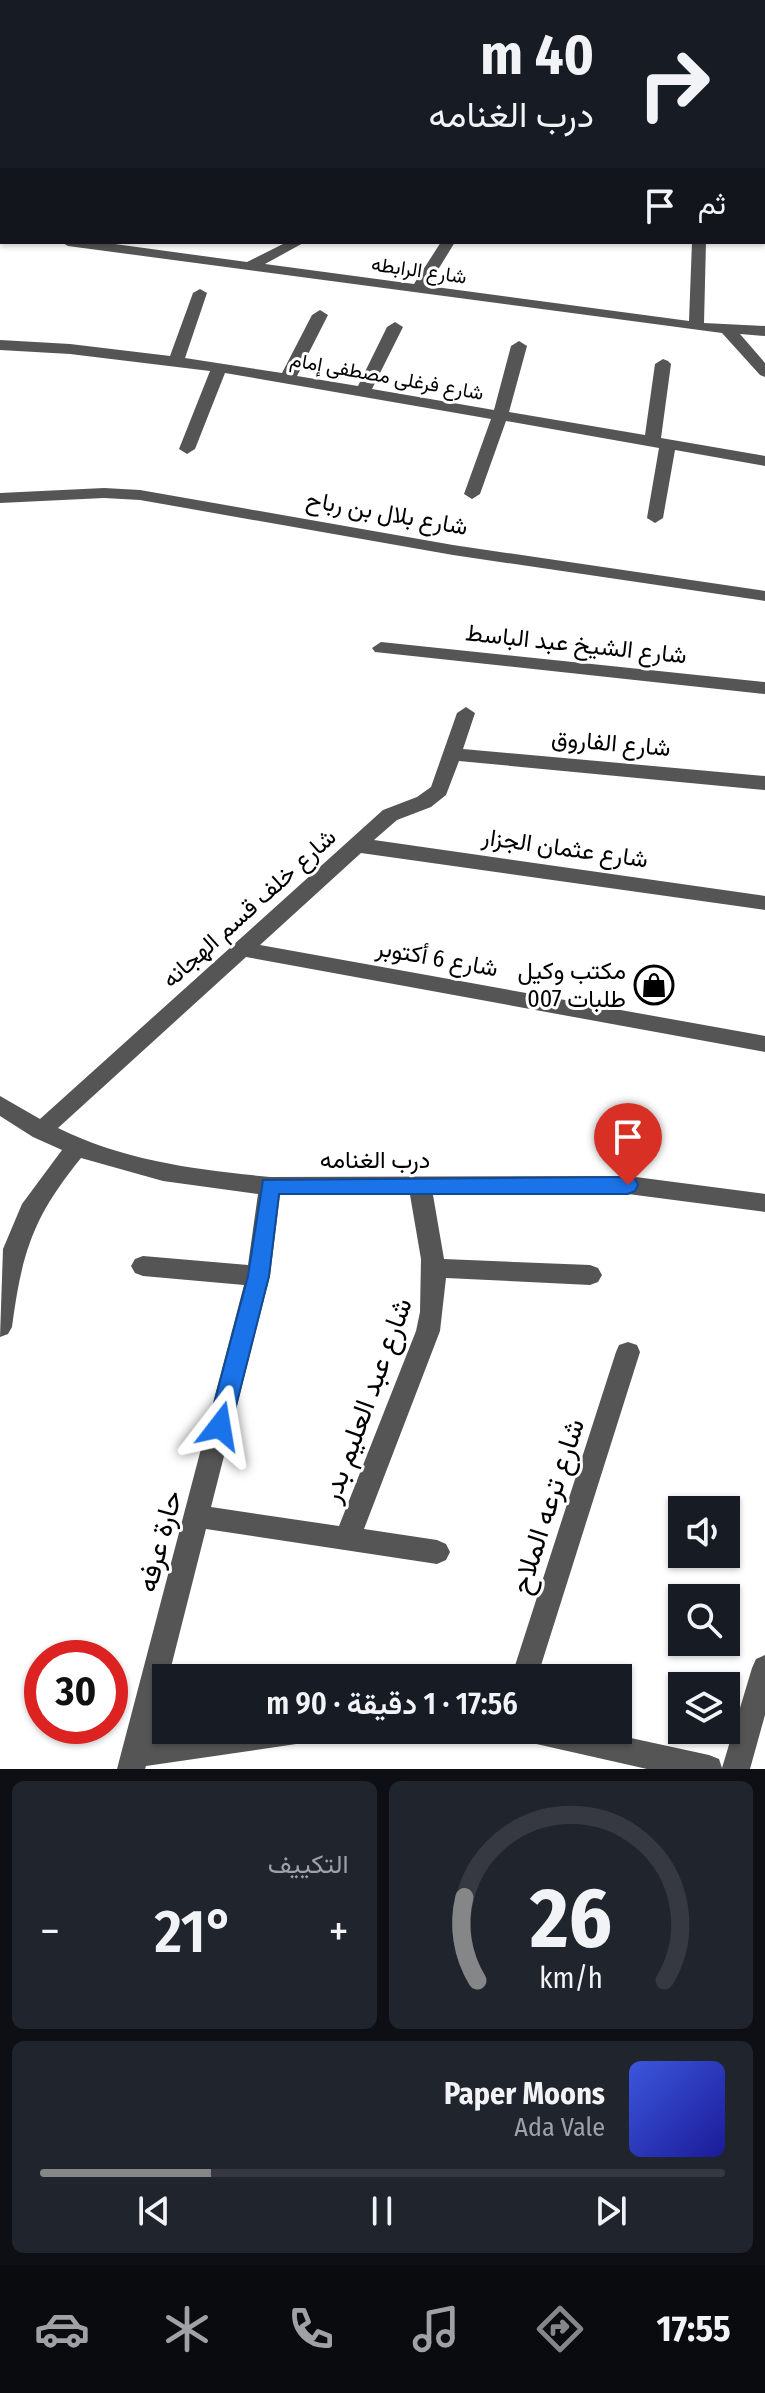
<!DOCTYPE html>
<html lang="ar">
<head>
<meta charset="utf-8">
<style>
	:root { --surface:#171b24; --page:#20242c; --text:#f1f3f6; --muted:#9ea1a6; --line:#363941; --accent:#858687 }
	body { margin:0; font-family:"Fira Sans Condensed",Vazirmatn,sans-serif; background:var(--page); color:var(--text); direction:rtl; height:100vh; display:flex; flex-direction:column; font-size:30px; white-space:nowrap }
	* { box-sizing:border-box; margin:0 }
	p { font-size:26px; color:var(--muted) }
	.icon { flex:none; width:44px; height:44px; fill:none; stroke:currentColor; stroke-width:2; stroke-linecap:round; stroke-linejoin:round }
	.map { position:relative; height:1769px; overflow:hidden; direction:ltr }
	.drawer { display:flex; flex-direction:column; gap:12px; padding:12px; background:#0d0f14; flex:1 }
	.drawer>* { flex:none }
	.guide { position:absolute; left:0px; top:0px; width:766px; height:244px; box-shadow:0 2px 6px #0004; direction:rtl; background:#171b24; color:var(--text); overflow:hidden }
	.buttons { position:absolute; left:668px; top:1496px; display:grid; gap:16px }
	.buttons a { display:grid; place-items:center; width:72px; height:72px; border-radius:0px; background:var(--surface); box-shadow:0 2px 6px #0004; font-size:40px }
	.speed { position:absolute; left:24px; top:1640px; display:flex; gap:16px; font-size:40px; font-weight:700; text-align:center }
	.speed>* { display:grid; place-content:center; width:104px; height:104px; border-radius:50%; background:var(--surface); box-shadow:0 2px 6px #0004; line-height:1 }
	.speed .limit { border:12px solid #d22; background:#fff; color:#111 }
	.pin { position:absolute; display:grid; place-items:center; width:68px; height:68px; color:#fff; margin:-82px -34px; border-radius:50% 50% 50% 0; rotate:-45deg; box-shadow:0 0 8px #0007 }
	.pin .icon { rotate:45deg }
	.me { position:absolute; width:88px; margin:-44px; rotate:14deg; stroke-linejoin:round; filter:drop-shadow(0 0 6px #0008) }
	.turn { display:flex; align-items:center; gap:28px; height:168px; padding:0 40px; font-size:36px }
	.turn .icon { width:104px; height:104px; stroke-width:2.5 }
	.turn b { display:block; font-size:56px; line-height:68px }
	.then { display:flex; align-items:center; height:76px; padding:0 40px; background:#0003; gap:16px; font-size:30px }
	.big { font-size:60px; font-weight:600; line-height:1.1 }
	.drawer .card { flex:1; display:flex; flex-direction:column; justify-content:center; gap:12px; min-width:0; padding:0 28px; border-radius:12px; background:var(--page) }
	.drawer .dial { align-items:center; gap:0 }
	.dial svg { height:208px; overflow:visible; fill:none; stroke:var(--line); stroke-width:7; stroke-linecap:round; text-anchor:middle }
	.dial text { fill:var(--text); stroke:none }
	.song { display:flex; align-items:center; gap:24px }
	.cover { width:96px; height:96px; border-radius:12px; background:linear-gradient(135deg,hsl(230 70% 55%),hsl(240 70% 35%)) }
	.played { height:8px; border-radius:4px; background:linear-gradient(90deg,var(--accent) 25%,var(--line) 25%) }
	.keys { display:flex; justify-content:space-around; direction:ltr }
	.heat { display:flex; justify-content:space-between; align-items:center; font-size:44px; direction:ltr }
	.drawer .tiles { flex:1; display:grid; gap:12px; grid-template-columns:1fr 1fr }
	.card:last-child { grid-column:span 2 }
	.trip { position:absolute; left:152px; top:1664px; width:480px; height:80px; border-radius:0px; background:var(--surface); box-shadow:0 2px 6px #0004; font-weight:600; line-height:80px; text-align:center; direction:rtl }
	.menu { display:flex; height:128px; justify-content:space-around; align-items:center; background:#090b0e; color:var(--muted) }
	.menu .icon { width:56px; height:56px }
	.menu .on { color:var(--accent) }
	.menu b { font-size:36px; color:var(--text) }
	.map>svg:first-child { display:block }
</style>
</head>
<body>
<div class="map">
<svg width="765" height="1769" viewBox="0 0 765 1769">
	<rect width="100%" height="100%" fill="#fff"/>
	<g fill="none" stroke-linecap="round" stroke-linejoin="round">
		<path fill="#555" fill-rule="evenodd" d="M 543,0 L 570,0 L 571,2 L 544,2 Z
			M 764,24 L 765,24 L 765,32 L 764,32 Z
			M 0,40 L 2,40 L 2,48 L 0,48 Z
			M 2,106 L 2,116 L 0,117 L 0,107 Z
			M 764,131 L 765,131 L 765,139 L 764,139 Z
			M 0,228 L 2,228 L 2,237 L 0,237 Z
			M 764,228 L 765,228 L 765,236 L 764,236 Z
			M 61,242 L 100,242 L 247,262 L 287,242 L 305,242 L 265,264 L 414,284 L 441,242 L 455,242 L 428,286 L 689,321 L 692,242 L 706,242 L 704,323 L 765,326 L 765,336 L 740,334 L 765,363 L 765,377 L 760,375 L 722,333 L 68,246 Z
			M 200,289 L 207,293 L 185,358 L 282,373 L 312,315 L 320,310 L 328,315 L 297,376 L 358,386 L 387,327 L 395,322 L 403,327 L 372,389 L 494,410 L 511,346 L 519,341 L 527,346 L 509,412 L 645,435 L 655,364 L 663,359 L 668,361 L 671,364 L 661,438 L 765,456 L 765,466 L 675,450 L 663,518 L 655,523 L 647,518 L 659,448 L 506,421 L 480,494 L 472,499 L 464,494 L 491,419 L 225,373 L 195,449 L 187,454 L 179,449 L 210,371 L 70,354 L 0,350 L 0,340 L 70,344 L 170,356 L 193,293 Z
			M 104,488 L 140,490 L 453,545 L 765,591 L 765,601 L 453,555 L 140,500 L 104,498 L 0,503 L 0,493 Z
			M 381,642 L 765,682 L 765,694 L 375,652 L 372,648 Z
			M 466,707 L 475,713 L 463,749 L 765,776 L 765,790 L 459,761 L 446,795 L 431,807 L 397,820 L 374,840 L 765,896 L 765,910 L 361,853 L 260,945 L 765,1036 L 765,1052 L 246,957 L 58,1128 C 124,1161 198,1170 270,1177 L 628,1176 L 765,1194 L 765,1212 L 628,1194 L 433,1195 L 444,1259 L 590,1265 L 598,1268 L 602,1275 L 598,1282 L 590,1285 L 446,1278 L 440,1331 L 364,1529 L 437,1540 L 446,1544 L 450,1552 L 446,1560 L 437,1564 L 206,1529 L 153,1738 L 207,1730 L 317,1730 L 313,1740 L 303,1743 L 146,1766 L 145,1769 L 117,1769 L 244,1285 L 143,1276 L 135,1273 L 131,1266 L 135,1259 L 143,1256 L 248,1265 L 258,1194 L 163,1181 L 81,1158 C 33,1217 22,1252 12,1327 L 8,1334 L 0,1337 L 3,1249 L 22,1204 L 62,1150 L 33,1137 L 0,1116 L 0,1096 L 40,1119 L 383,810 L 417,797 L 431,787 L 457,713 ZM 280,1195 L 410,1195 L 421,1259 L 420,1312 L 416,1331 L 339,1526 L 211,1507 L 270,1276 Z
			M 628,1342 L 637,1345 L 640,1352 L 537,1678 L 511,1678 L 616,1352 L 619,1345 Z
			M 765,1655 L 765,1715 L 750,1769 L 647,1769 L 532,1743 L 522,1740 L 518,1730 L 594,1730 L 709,1755 L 719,1759 L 722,1768 L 752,1668 L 756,1659 Z"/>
	</g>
	<path fill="#1a73e8" stroke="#114b97" stroke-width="2" d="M 628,1177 L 635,1179 L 638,1185 L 635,1191 L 628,1194 L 279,1194 L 269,1276 L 231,1426 L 228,1433 L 220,1436 L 212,1433 L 208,1426 L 248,1276 L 263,1180 Z"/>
	<defs>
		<g id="shop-ring" transform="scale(2)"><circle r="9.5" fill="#fff" stroke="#000" stroke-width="1.5"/><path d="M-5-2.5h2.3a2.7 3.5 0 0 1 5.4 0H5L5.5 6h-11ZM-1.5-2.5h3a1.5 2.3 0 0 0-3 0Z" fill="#000"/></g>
	</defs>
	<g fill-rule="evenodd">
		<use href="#shop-ring" x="654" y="985"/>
	</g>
	<g text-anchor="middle" stroke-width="6" stroke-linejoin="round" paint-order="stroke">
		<g font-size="20" fill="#000" stroke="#fff">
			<text transform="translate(419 270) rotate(8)" y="7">شارع الرابطه</text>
			<text transform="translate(387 376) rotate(10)" y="7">شارع فرغلى مصطفى إمام</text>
		</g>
		<g font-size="24" fill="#000" stroke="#fff">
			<text transform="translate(387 513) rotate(10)" y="8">شارع بلال بن رباح</text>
			<text transform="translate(576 644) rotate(6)" y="8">شارع الشيخ عبد الباسط</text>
			<text transform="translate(611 743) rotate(5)" y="8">شارع الفاروق</text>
			<text transform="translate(565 848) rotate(8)" y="8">شارع عثمان الجزار</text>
			<text transform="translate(249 908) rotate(-42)" y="8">شارع خلف قسم الهجانه</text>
			<text transform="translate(437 958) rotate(10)" y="8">شارع 6 أكتوبر</text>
			<text x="375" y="1168">درب الغنامه</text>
		</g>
		<g font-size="24" fill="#000" stroke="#fff" text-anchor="end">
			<text x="626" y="979">مكتب وكيل<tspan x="626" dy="28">طلبات 007</tspan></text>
		</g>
		<g font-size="28" fill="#000" stroke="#fff">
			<text transform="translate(366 1400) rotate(-70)" y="10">شارع عبد العليم بدر</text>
			<text transform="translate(547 1506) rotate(-72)" y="10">شارع ترعه الملاح</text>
			<text transform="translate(159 1541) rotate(-75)" y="10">حارة عرفه</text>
		</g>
	</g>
</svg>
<div class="buttons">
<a><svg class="icon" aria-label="sound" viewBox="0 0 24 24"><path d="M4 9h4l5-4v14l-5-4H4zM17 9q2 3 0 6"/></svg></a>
<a><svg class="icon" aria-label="search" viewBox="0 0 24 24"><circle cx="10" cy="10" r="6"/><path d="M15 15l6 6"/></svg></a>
<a><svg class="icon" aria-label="layers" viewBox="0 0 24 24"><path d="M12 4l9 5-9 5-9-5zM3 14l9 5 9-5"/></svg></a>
</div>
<div class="speed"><div class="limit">30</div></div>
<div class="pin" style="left:628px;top:1185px;background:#d93025"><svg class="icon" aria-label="arrive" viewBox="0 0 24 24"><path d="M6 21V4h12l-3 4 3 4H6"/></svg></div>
<svg class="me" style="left:220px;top:1426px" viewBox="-20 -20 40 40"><path d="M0-17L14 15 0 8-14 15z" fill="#1a73e8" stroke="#fff" stroke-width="4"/></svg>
<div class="trip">17:56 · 1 دقيقة · 90 m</div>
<div class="guide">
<div class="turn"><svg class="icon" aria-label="right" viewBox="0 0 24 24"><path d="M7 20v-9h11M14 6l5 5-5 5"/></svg><div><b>40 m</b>درب الغنامه</div></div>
<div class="then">ثم<svg class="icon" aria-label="arrive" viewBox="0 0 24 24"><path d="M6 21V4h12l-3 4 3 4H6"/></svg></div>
</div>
</div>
<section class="drawer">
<div class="tiles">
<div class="card dial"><svg viewBox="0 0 100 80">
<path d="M14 69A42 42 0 1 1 86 69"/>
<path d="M14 69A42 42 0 0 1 9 37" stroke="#858687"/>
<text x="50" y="56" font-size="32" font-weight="700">26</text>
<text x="50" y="72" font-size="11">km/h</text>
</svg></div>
<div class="card"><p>التكييف</p>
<div class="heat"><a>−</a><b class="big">21°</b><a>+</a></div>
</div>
<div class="card">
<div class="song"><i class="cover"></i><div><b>Paper Moons</b><p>Ada Vale</p></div></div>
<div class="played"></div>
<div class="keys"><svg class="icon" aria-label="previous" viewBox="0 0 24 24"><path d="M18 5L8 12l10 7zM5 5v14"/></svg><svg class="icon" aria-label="pause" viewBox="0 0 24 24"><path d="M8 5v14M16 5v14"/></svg><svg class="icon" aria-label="next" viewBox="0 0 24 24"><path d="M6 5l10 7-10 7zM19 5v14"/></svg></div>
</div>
</div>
</section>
<nav class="menu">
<b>17:55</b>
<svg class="icon on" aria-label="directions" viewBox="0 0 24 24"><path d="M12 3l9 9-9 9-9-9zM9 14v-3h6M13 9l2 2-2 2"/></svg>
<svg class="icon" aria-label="music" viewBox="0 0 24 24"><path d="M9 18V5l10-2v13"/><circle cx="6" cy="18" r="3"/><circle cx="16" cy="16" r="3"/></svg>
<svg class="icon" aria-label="phone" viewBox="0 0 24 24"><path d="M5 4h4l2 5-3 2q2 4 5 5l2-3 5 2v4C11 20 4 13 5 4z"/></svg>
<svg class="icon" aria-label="climate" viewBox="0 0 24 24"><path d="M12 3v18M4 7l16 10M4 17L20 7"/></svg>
<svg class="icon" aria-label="car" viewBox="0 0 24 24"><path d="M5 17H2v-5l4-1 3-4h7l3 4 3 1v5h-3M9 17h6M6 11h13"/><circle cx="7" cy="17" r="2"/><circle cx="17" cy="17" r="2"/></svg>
</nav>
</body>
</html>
